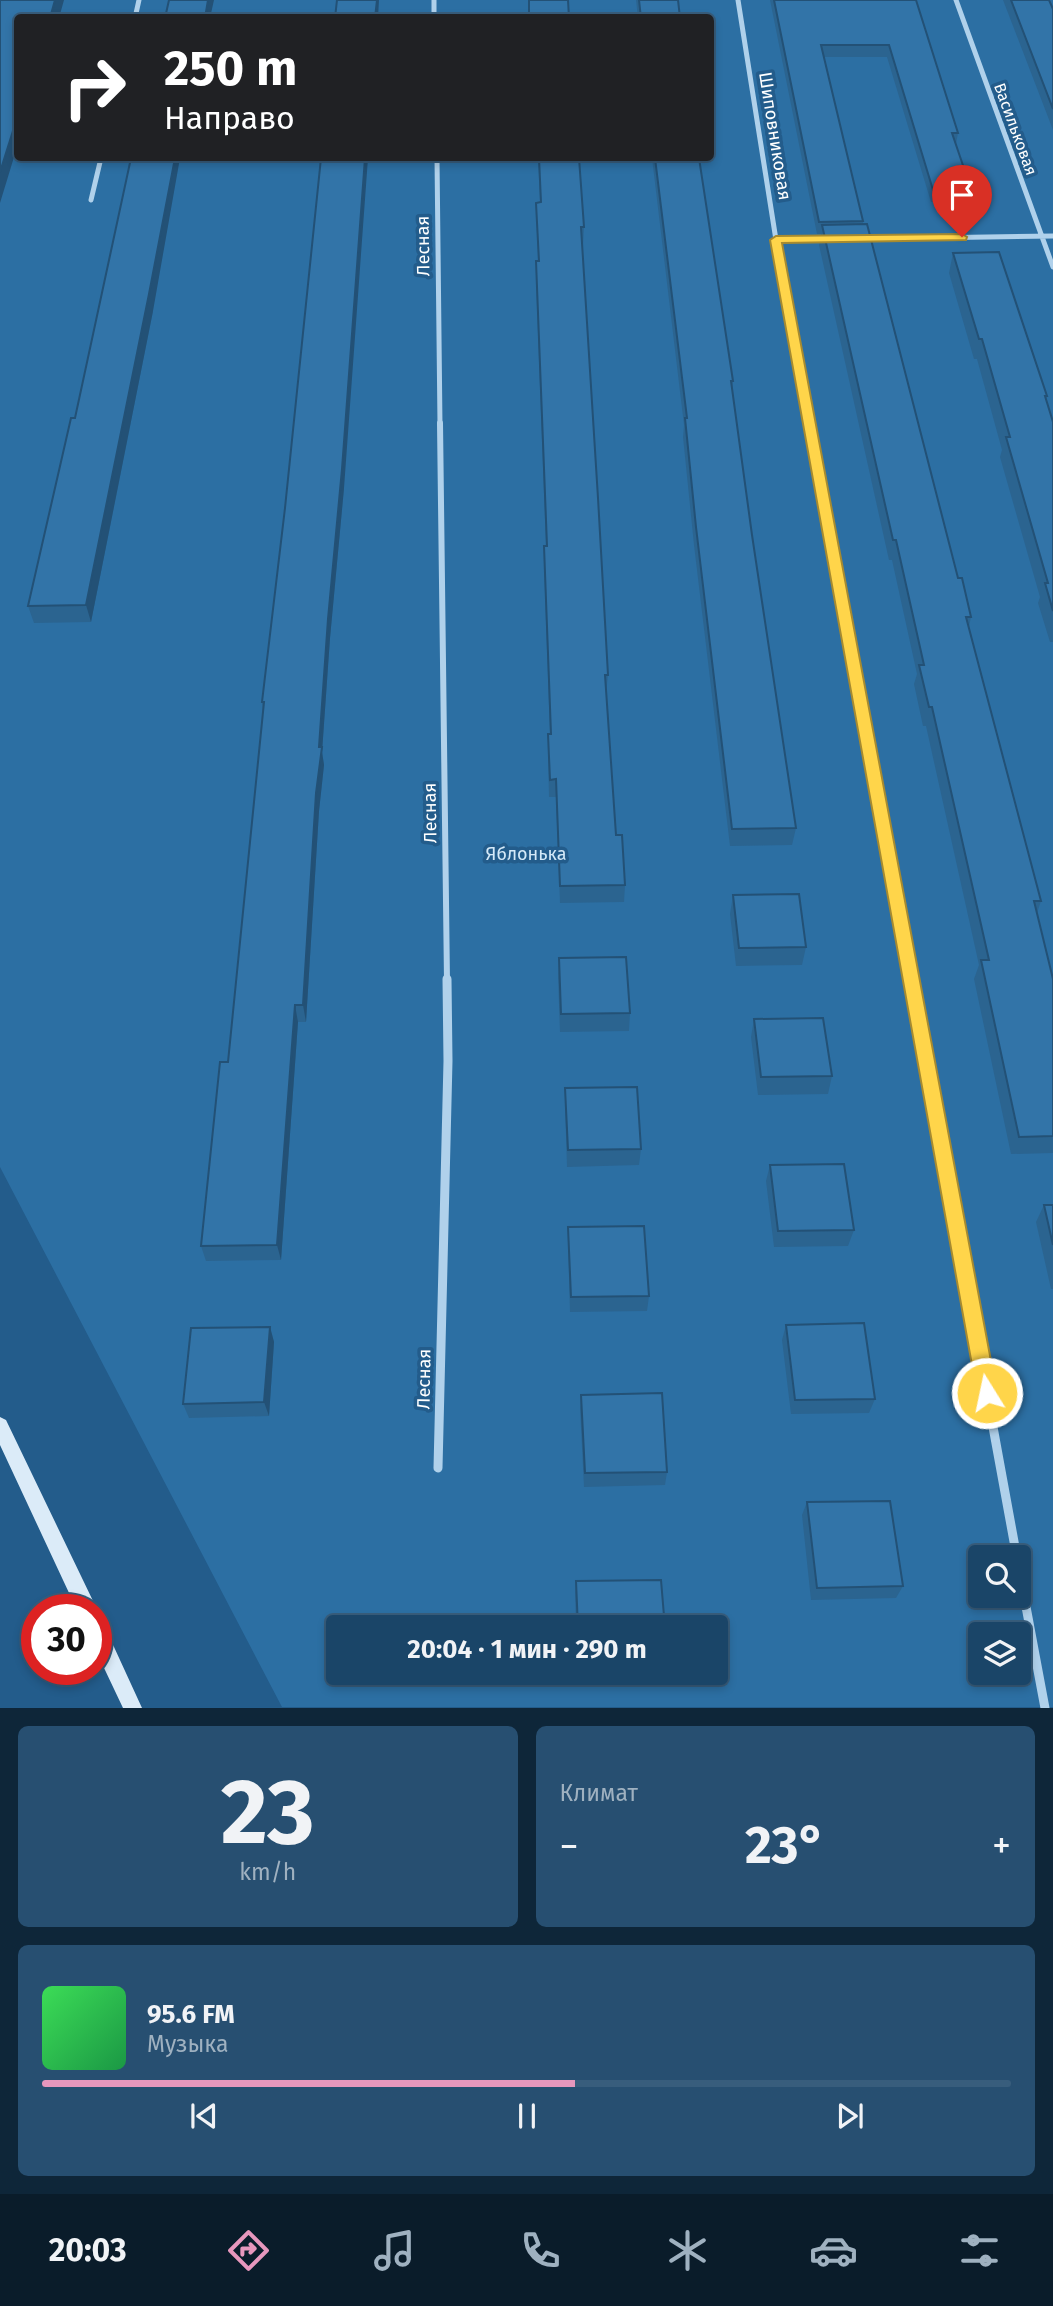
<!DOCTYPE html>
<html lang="ru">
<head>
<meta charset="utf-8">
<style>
	:root { --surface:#1a4568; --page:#274f71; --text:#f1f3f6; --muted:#9fb1c0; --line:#385d7c; --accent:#e797bd }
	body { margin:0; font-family:"Fira Sans",sans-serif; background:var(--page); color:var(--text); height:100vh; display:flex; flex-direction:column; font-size:26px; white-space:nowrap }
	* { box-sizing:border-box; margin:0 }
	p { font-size:23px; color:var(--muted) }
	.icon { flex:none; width:38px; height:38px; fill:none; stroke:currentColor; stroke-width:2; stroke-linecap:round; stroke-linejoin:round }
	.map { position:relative; height:1708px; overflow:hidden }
	.details { display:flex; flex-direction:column; gap:18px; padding:18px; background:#0e2639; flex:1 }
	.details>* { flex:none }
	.banner { position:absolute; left:14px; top:14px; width:700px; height:147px; border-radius:7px; box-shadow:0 4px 10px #0003,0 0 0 2px var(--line); background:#202124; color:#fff; overflow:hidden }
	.controls { position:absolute; left:968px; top:1545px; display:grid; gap:14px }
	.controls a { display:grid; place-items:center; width:63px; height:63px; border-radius:7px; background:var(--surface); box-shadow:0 4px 10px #0003,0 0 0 2px var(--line); font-size:35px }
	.speed { position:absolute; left:21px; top:1594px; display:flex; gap:14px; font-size:35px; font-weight:700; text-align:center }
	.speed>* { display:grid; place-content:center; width:91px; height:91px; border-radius:50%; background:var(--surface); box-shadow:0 4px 10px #0003,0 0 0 2px var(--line); line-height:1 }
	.speed .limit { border:10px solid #d22; background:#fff; color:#111 }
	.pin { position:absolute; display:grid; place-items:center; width:60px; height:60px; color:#fff; margin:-72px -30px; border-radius:50% 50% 50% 0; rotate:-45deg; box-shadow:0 0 7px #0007 }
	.pin .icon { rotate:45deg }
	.me { position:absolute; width:77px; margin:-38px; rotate:350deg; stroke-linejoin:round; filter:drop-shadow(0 0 5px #0008) }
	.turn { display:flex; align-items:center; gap:24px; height:147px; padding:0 35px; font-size:32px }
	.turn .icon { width:91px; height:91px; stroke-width:2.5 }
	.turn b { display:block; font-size:49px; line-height:60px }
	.big { font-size:52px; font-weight:700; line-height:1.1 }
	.details .tile { flex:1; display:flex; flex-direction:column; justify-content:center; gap:10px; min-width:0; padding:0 24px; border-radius:10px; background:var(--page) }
	.details .dial { align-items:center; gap:0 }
	.dial b { font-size:91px; line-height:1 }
	.song { display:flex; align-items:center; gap:21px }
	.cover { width:84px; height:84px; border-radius:10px; background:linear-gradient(135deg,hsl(130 70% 55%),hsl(140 70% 35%)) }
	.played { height:7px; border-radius:4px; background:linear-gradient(90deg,var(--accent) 55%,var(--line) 55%) }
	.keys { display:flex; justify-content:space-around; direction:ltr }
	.heat { display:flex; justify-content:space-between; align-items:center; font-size:38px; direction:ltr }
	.details .tiles { flex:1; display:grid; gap:18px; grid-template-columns:1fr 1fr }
	.tile:last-child { grid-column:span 2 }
	.trip { position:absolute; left:326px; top:1615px; width:402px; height:70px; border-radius:7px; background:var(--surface); box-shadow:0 4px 10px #0003,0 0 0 2px var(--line); font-weight:700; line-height:70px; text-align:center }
	.menu { display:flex; height:112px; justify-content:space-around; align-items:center; background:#0a1c2a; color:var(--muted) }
	.menu .icon { width:49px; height:49px }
	.menu .selected { color:var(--accent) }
	.menu b { font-size:32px; color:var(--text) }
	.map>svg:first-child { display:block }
</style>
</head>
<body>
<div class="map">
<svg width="1053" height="1708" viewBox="0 0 1053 1708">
	<rect width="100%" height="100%" fill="#235c8b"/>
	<path fill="#2c6fa3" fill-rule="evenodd" d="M 0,0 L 1053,0 L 1053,1707 L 282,1707 L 0,1167 ZM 18,18 L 710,18 L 710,158 L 18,158 ZM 980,1558 L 1018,1558 L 1018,1596 L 980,1596 ZM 338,1628 L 716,1628 L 716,1673 L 338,1673 ZM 980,1634 L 1018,1634 L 1018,1673 L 980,1673 Z"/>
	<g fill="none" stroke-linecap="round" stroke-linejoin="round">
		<path stroke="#b0d1eb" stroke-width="5" d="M 434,0 L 434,18
			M 738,0 L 776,240 L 810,425
			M 956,0 L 1053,267
			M 135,18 L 139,0
			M 437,158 L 440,425
			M 91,200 L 101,158
			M 861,239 L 1053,236
			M 776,240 L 828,239"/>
		<path stroke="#b0d1eb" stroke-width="6" d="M 440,423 L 447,981
			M 810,423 L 911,981"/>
		<path stroke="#b0d1eb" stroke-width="9" d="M 911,979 L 1017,1558
			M 438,1468 L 448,1061 L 447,979
			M 1018,1564 L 1045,1708"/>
		<path fill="#dbebf8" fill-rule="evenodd" d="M 0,1417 L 6,1420 L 94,1603 L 96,1610 L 77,1610 L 0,1445 Z
			M 96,1621 L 103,1623 L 142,1708 L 123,1708 L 96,1651 Z"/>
	</g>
	<path fill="#2b6490" d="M 636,0 L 678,0 L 680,18 L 638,18 Z
		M 770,0 L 916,0 L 958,133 L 956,144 L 971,189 L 968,202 L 931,202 L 887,57 L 824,57 L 863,221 L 863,224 L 958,578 L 971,617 L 969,627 L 1041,901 L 1037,913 L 1053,979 L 1053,1153 L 1011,1154 L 974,979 L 979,965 L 926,726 L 923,726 L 914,684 L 917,674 L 892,560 L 889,560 L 819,245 L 821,234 L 817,234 Z
		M 1003,0 L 1049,0 L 1053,9 L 1053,130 Z
		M 538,158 L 579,158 L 584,227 L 583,246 L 582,246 L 608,675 L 606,694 L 616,835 L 625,885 L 624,902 L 560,903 L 556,797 L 549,797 L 548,752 L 548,734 L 550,734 L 544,565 L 544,546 L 546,546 L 536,280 L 536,261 L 538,261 L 536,203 L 540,202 Z
		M 652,158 L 699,158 L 733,381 L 732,390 L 752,535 L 796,828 L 792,845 L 730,846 L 694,545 L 683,437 L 684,425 Z
		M 953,253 L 1047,396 L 1046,400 L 1053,422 L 1053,642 L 1050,642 L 1038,603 L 1040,597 L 1000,457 L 1002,450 L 977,359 L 974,359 L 949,273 Z
		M 153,311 L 91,622 L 34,623 L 28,606 L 75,418 Z
		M 344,488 L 330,638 L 322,752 L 324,765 L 319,811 L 306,1022 L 298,1022 L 281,1260 L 206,1261 L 201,1246 L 228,1062 L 263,712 L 262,702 Z
		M 733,895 L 806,947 L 802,965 L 736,966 L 730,914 Z
		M 559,958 L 630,1013 L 629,1031 L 560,1032 L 558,977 Z
		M 754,1019 L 832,1076 L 828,1094 L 758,1095 L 751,1037 Z
		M 565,1088 L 641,1149 L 639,1165 L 567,1167 L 565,1105 Z
		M 770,1165 L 854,1230 L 848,1246 L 774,1247 L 766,1181 Z
		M 1044,1205 L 1053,1205 L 1053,1289 L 1051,1289 L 1036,1222 Z
		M 568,1227 L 649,1296 L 647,1311 L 570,1312 L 568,1243 Z
		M 786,1325 L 875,1399 L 869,1413 L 791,1414 L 782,1340 Z
		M 270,1327 L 274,1342 L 269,1416 L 189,1418 L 183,1404 Z
		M 581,1395 L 667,1472 L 665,1485 L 584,1487 L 580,1409 Z
		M 807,1502 L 903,1586 L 896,1598 L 811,1600 L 802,1515 Z
		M 576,1581 L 665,1628 L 576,1628 L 575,1593 Z
		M 578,1673 L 666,1673 L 665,1680 L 578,1682 Z"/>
	<path fill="#235176" d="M 55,0 L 64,0 L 59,18 L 50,18 Z
		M 208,0 L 214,0 L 210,18 L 205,18 Z
		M 377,0 L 379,0 L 378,18 L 375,18 Z
		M 17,115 L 18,144 L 0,203 L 0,172 Z
		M 175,158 L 180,158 L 153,311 L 91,622 L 86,605 Z
		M 365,158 L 368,158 L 344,488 L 330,638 L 322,752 L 324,765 L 319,811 L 306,1022 L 303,1005 L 319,747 L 328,619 Z
		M 295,1005 L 298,1022 L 281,1260 L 277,1245 Z
		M 270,1327 L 274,1342 L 269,1416 L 264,1402 Z"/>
	<path fill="#3274a8" stroke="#235176" stroke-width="2" d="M 0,0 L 55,0 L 50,18 L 18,18 L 18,115 L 0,172 Z
		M 169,0 L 208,0 L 205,18 L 165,18 Z
		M 337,0 L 377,0 L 375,18 L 335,18 Z
		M 529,0 L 568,0 L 569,18 L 529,18 Z
		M 639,0 L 678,0 L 680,18 L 641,18 Z
		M 774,0 L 916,0 L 958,133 L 952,133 L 971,189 L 933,190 L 889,45 L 821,45 L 863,221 L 819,222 Z
		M 1011,0 L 1049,0 L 1053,9 L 1053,109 Z
		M 131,158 L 175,158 L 149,294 L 86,605 L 28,606 L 71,418 L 75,418 Z
		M 321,158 L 365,158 L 342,469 L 328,619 L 319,747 L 322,747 L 316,793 L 303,1005 L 295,1005 L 277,1245 L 201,1246 L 220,1062 L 228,1062 L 264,702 L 262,702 L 285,508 Z
		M 539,158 L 579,158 L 584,227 L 581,227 L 598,498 L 608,675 L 605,675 L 616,835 L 622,835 L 625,885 L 560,886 L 556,779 L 550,780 L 548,734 L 551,734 L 544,546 L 547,546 L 536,261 L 539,261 L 536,203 L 541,202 Z
		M 655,158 L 699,158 L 733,381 L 731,381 L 752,535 L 796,828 L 732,829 L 696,527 L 685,418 L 687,418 Z
		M 867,224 L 958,578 L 962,578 L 971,617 L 966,617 L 1041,901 L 1034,901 L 1053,979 L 1053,1136 L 1019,1137 L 981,960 L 989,960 L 932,707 L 929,707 L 919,665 L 924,665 L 896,540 L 893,540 L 822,225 Z
		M 999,252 L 1047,396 L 1045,396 L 1053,422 L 1053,611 L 1045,583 L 1048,583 L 1006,437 L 1010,437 L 982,339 L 979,339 L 953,253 Z
		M 799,894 L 806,947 L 739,948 L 733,895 Z
		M 626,957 L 630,1013 L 561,1014 L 559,958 Z
		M 823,1018 L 832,1076 L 761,1077 L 754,1019 Z
		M 637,1087 L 641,1149 L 568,1150 L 565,1088 Z
		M 844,1164 L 854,1230 L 778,1231 L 770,1165 Z
		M 1044,1205 L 1053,1205 L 1053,1245 Z
		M 644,1226 L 649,1296 L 571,1297 L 568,1227 Z
		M 864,1323 L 875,1399 L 795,1400 L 786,1325 Z
		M 270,1327 L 264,1402 L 183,1404 L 191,1328 Z
		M 662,1393 L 667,1472 L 585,1473 L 581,1395 Z
		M 890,1501 L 903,1586 L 817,1588 L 807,1502 Z
		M 661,1580 L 665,1628 L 578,1628 L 576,1581 Z"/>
	<path fill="#ffd54a" stroke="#a68a30" stroke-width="2" d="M 962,234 L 967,237 L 966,240 L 782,243 L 997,1393 L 994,1400 L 987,1403 L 980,1400 L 977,1393 L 770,240 L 776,236 Z"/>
	<g text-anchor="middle" stroke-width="7" stroke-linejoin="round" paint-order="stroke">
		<g font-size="16" fill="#fff" stroke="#235c8b">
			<text transform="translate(1016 129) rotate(70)" y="6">Васильковая</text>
		</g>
		<g font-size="18" fill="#fff" stroke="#235c8b">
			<text transform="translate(775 136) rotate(81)" y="6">Шиповниковая</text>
			<text transform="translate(423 246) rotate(-91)" y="6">Лесная</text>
			<text transform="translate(430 813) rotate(-91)" y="6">Лесная</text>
			<text transform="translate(424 1379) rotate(-89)" y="6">Лесная</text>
		</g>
		<g font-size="18" fill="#d4e9f8" stroke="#235c8b">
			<text x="526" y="860">Яблонька</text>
		</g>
	</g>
</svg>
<div class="controls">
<a><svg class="icon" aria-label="search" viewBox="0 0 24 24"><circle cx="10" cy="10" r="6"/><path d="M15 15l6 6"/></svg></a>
<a><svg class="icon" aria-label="layers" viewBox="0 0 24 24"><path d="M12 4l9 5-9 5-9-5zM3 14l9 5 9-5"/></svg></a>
</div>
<div class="speed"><div class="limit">30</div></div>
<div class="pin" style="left:962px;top:237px;background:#d93025"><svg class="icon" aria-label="arrive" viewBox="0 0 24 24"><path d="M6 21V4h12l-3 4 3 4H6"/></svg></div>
<svg class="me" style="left:987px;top:1393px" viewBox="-20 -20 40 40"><circle r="17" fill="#ffd54a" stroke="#fff" stroke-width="3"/><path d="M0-11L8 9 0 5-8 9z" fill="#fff"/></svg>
<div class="trip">20:04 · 1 мин · 290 m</div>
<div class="banner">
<div class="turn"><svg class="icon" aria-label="right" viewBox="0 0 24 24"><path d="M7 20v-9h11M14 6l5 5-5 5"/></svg><div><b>250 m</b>Направо</div></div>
</div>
</div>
<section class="details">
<div class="tiles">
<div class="tile dial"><b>23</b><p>km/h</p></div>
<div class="tile"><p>Климат</p>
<div class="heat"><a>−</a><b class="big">23°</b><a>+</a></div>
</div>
<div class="tile">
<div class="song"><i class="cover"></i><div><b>95.6 FM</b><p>Музыка</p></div></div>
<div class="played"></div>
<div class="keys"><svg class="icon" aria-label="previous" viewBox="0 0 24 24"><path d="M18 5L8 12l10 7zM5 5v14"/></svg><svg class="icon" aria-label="pause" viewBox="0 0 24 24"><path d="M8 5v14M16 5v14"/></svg><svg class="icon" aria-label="next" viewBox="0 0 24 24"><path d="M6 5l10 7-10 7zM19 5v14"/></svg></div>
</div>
</div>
</section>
<nav class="menu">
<b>20:03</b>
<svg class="icon selected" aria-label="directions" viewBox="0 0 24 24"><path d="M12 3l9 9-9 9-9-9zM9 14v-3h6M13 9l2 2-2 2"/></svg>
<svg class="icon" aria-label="music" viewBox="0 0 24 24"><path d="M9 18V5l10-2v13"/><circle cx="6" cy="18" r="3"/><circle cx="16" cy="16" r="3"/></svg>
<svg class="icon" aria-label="phone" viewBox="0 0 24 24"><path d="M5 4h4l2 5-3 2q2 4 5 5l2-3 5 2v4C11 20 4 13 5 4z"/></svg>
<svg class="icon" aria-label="climate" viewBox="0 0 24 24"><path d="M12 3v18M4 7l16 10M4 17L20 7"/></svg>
<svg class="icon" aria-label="car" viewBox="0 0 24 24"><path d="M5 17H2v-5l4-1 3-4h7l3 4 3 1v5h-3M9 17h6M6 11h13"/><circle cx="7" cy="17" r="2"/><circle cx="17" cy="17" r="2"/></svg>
<svg class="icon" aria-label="filters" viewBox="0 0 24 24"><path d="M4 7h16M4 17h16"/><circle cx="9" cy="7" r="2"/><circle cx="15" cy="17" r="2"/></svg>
</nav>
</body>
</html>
